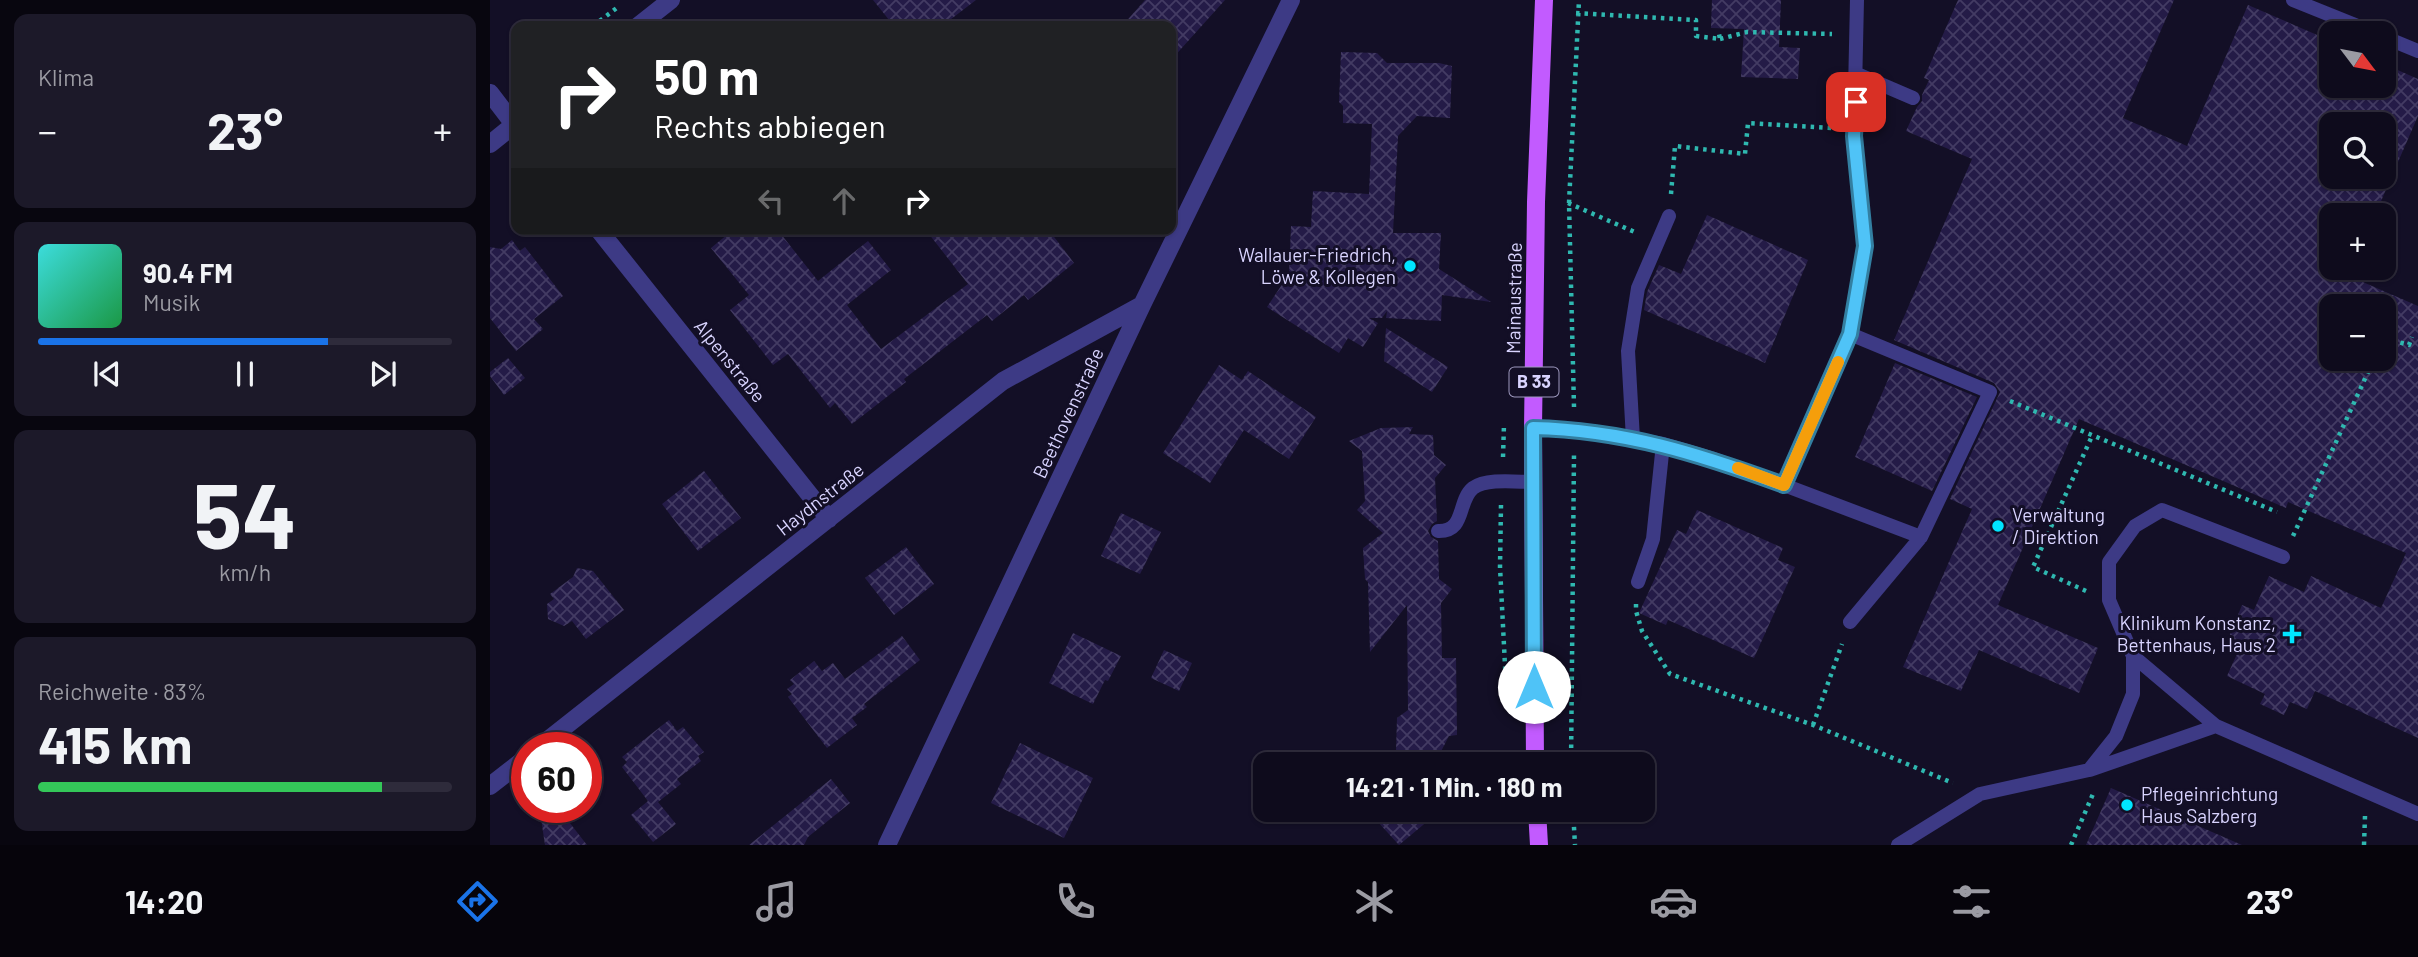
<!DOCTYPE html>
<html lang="de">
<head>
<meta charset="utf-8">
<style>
	:root { --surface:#0e0b1c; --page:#1c1929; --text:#f1f3f6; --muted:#9b9ba3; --line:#2e2b3b; --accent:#1a73e8 }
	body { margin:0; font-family:Barlow,sans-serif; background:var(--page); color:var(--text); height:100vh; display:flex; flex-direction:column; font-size:26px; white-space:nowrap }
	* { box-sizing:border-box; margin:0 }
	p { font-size:23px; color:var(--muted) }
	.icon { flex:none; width:38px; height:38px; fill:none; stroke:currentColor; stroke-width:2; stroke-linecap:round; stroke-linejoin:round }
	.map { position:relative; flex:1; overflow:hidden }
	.panel { display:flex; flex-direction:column; gap:14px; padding:14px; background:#08060f; width:490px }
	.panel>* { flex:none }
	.banner { position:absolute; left:21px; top:21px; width:665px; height:214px; border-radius:14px; box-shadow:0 2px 5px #0004,0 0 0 2px var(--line); background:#202124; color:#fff; overflow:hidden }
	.needle { width:46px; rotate:122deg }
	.buttons { position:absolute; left:1829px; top:21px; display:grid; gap:14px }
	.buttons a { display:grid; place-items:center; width:77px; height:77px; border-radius:14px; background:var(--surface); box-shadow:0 2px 5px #0004,0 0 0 2px var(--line); font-size:35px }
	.speed { position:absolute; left:21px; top:732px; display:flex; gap:14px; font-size:35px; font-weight:700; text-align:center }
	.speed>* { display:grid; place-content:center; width:91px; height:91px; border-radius:50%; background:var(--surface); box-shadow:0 2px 5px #0004,0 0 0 2px var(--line); line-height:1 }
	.speed .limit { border:10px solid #d22; background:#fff; color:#111 }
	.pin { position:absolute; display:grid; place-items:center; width:60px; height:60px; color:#fff; margin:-30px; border-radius:14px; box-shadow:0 4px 10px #0006 }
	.me { position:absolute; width:77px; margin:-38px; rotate:0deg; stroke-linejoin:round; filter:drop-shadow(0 0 5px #0008) }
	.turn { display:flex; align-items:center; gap:24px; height:147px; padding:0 28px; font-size:32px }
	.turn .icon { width:91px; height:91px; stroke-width:2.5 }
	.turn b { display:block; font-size:49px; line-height:60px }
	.lanes { display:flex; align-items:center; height:66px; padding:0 28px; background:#0003; justify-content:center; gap:35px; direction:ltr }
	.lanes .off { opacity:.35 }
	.big { font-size:52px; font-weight:700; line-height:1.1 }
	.panel .card { flex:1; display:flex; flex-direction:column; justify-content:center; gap:10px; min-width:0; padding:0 24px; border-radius:14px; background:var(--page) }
	.panel .dial { align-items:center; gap:0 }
	.dial b { font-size:91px; line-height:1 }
	.song { display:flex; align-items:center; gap:21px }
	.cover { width:84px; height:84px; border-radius:10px; background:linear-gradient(135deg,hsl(180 70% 55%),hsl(140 70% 35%)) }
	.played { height:7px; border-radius:4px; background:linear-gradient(90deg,var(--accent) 70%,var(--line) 70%) }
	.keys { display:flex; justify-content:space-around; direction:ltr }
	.heat { display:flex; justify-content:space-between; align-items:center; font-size:38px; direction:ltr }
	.charge { height:10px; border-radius:5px; background:linear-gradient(90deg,#34c759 83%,var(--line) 0) }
	.trip { position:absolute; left:763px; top:752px; width:402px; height:70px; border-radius:14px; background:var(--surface); box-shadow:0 2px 5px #0004,0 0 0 2px var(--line); font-weight:700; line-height:70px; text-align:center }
	.dock { display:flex; height:112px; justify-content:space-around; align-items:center; background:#06040b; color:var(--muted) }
	.dock .icon { width:49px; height:49px }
	.dock .active { color:var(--accent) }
	.dock b { font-size:32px; color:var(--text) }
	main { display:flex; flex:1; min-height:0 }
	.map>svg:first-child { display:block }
</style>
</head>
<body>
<main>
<section class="panel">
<div class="card"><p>Klima</p>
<div class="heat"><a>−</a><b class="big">23°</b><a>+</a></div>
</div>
<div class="card">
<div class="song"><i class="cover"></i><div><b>90.4 FM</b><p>Musik</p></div></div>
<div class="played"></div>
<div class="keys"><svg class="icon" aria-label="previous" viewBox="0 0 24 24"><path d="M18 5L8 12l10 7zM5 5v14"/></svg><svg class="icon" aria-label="pause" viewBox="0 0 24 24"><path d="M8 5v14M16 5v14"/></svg><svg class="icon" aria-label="next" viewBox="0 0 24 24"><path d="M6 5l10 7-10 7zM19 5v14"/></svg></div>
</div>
<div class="card dial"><b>54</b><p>km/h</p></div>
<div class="card"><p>Reichweite · 83%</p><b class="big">415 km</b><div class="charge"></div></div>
</section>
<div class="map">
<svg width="1928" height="845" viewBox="0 0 1928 845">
	<defs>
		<pattern id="building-cross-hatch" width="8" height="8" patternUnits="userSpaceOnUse" patternTransform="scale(1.75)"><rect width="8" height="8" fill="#241b47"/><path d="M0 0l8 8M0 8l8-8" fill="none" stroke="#433b63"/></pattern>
	</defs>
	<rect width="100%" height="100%" fill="#130f26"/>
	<path fill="url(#building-cross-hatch)" fill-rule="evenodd" d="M 383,0 L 486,0 L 452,26 L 404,26 Z
		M 655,0 L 735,0 L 681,60 L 681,26 L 632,26 Z
		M 1222,0 L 1291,0 L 1289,47 L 1310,48 L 1308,79 L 1251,77 L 1254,29 L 1221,28 Z
		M 1468,0 L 1684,0 L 1633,118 L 1697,146 L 1758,5 L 1841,41 L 1841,86 L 1894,86 L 1894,64 L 1928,79 L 1928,116 L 1885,215 L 1841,215 L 1841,268 L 1862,268 L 1859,276 L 1928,306 L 1928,738 L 1825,691 L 1817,709 L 1800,702 L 1794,715 L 1770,704 L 1775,694 L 1737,676 L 1752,643 L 1739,637 L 1752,605 L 1764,610 L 1779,576 L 1814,592 L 1821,576 L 1891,608 L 1916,553 L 1798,502 L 1796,508 L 1589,419 L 1508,605 L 1608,648 L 1589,693 L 1489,650 L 1471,691 L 1413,667 L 1482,509 L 1460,499 L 1510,392 L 1504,383 L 1404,340 L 1482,159 L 1416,131 L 1427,107 L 1432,101 L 1432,95 L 1439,80 L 1434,78 ZM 1841,124 L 1894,124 L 1894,177 L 1841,177 ZM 1841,306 L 1894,306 L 1894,359 L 1841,359 Z
		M 851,52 L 887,53 L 897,63 L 949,63 L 962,66 L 960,118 L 927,116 L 908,136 L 903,233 L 951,233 L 949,269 L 1001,302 L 952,295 L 951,321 L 896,318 L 897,311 L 892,318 L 879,318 L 888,323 L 873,347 L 858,338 L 849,353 L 777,307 L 799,274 L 801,226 L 821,227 L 823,191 L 879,194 L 882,124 L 853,123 L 853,106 L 849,102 Z
		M 1217,215 L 1318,260 L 1275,363 L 1154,310 L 1157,292 L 1169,265 L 1191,274 Z
		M 244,229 L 287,229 L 328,281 L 378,241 L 401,270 L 357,305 L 391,349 L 478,284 L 435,229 L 558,229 L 584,263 L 538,300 L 534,295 L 502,321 L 497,315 L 414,379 L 416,382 L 362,424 L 345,403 L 340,408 L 298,354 L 283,365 L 240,310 L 259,295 L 221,248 Z
		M 22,240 L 30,251 L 35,247 L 73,296 L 44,319 L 53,329 L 26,351 L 0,318 L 0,247 L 11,249 Z
		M 896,328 L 958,367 L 942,392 L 894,361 Z
		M 18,358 L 35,378 L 14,395 L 0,376 L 0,372 Z
		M 1405,363 L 1487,397 L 1442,491 L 1365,457 Z
		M 729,365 L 752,380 L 758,371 L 826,417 L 799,459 L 754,430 L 720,483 L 673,453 Z
		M 923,427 L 919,434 L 943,435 L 944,455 L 956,465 L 945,478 L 947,521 L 942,524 L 938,531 L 941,537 L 948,541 L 949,579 L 962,589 L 951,603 L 952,658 L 966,658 L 967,735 L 959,736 L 944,765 L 890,765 L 906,751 L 907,718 L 918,710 L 917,605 L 880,652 L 878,582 L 875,579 L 873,548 L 893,533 L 867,510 L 875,501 L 872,451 L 859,441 L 891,428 Z
		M 214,471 L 251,518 L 208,551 L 172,504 Z
		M 1207,510 L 1293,548 L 1288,560 L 1305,567 L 1264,658 L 1178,620 L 1176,625 L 1149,613 L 1187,530 L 1196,534 Z
		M 631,513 L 671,532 L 650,574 L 611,556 Z
		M 416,547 L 444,584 L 404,615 L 375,578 Z
		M 87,568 L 103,571 L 134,610 L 96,639 L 82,621 L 74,626 L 58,619 L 57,604 L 64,599 L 60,594 L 83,577 Z
		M 583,633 L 631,656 L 618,681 L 615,680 L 603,704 L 559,683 Z
		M 412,636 L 430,660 L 374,704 L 377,707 L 362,718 L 367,725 L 337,748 L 298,697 L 302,694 L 297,689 L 304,684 L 300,680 L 324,661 L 332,671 L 343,663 L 355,679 Z
		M 674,650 L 702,663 L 689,691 L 661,678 Z
		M 179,720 L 187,731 L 193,727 L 214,752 L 208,756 L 211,761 L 187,779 L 191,784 L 168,802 L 186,824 L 163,842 L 141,815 L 158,801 L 132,767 L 137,762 L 132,757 Z
		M 530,743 L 603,778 L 574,838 L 501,803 Z
		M 341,779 L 360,803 L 318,837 L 314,845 L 259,845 Z
		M 1621,788 L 1752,845 L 1596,845 Z
		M 887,810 L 951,810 L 909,845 L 887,821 L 893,816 Z
		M 50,812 L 67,817 L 72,813 L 97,845 L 55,845 Z"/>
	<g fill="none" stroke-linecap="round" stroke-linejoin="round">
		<path stroke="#2fb8b0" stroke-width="4.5" stroke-dasharray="3.5 5" stroke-linecap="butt" d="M 1086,13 L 1206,20 L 1206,36 L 1230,39 L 1229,34
			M 103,26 L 128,7
			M 1230,39 L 1257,32 L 1342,34
			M 1181,194 L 1185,146 L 1255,154 L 1258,123 L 1343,128
			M 1078,203 L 1147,233
			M 1894,338 L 1919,345 L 1922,337
			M 1520,401 L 1787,512
			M 1084,407 L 1079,203 L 1089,0
			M 1013,457 L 1014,424
			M 1011,505 L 1010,567 L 1016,685
			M 1803,536 L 1884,359
			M 1596,591 L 1543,567 L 1602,436
			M 1146,604 L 1146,611 L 1152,631 L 1180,674 L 1323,725 L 1463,783
			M 1323,725 L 1352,644
			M 1081,765 L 1084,454
			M 1083,810 L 1085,845
			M 1581,845 L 1603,794
			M 1874,845 L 1875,816"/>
		<path stroke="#3d3a85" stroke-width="14" d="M 1803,0 L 1885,33
			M 1894,37 L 1928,51
			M 1367,74 L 1423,98
			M 1360,334 L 1500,392 L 1431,537 L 1360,622
			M 1043,428 L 1084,429 L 1143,439
			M 1173,444 L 1224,459 L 1294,485 L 1298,477 L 1360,334 L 1375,246 L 1364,136 L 1367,0
			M 1294,485 L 1431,537
			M 948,531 C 976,532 967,501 983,488 C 997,478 1026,482 1043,482
			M 1148,582 L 1163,539 L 1173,444 L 1143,439 L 1138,351 L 1148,288 L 1179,216
			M 1643,656 L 1726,726 L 1928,814
			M 1600,770 L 1726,726
			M 1408,845 L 1490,794 L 1599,770 L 1626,736 L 1643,694 L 1643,656 L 1619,600 L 1619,562 L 1645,526 L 1672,510 L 1793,557"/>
		<path stroke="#3d3a85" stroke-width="18" d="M 148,26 L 181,0
			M 0,93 L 26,127
			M 0,144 L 26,123
			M 108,229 L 339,519
			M 49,747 L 513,381 L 652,305
			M 0,786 L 37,757
			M 397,845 L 652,305 L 801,0"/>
		<path stroke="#c25bff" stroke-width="18" d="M 1045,765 L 1043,428 L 1046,202 L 1054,0
			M 1047,810 L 1049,845"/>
	</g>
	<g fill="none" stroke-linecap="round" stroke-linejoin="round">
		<g stroke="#337fa1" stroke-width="18">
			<path id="route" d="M 1044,687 L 1043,428 C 1134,430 1209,454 1294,485 L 1360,334 L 1375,246 L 1364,136 L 1366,102"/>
		</g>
		<use href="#route" stroke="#4fc3f7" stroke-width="12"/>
		<path stroke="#f59e0b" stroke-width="12" d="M 1248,468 L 1294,485 L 1348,362"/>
	</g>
	<g fill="#00e5ff" stroke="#130f26" stroke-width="2.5">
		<circle cx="920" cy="266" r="7"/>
		<circle cx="1508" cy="526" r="7"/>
		<path d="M1798.5 623.5h7v7h7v7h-7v7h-7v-7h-7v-7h7z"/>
		<circle cx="1637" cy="805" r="7"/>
	</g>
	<g text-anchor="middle" stroke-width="6" stroke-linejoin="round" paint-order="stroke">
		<rect fill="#130f26" stroke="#9e99be" stroke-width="2" x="1019.5" y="367.5" width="49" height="29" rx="5"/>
		<g font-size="18" font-weight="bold" fill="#d9d4ff">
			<text x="1044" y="388">B 33</text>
		</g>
		<g font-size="19" fill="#d9d4ff" stroke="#130f26" text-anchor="end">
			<text x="906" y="262">Wallauer-Friedrich,<tspan x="906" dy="22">Löwe &amp; Kollegen</tspan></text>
			<text x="1522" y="522" text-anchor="start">Verwaltung<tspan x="1522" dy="22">/ Direktion</tspan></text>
			<text x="1786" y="630">Klinikum Konstanz,<tspan x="1786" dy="22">Bettenhaus, Haus 2</tspan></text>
			<text x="1651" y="801" text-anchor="start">Pflegeinrichtung<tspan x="1651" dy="22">Haus Salzberg</tspan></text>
		</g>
		<g font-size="19" fill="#d9d4ff" stroke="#130f26">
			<text transform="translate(1024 298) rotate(-89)" y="7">Mainaustraße</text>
			<text transform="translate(240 361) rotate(51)" y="7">Alpenstraße</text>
			<text transform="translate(578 413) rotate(-65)" y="7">Beethovenstraße</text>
			<text transform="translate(330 499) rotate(-38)" y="7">Haydnstraße</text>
		</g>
	</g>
</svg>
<div class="buttons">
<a><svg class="needle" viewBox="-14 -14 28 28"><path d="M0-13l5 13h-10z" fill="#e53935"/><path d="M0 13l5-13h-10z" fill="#9b9ba3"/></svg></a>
<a><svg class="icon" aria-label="search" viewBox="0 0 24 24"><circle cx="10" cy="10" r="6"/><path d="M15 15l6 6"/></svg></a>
<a>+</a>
<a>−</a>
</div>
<div class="speed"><div class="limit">60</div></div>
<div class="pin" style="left:1366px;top:102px;background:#d93025"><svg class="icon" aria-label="arrive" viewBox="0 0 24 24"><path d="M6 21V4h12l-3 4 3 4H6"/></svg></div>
<svg class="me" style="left:1044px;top:687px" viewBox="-20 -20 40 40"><circle r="19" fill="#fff"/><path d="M0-13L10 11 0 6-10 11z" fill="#4fc3f7"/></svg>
<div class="trip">14:21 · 1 Min. · 180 m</div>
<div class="banner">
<div class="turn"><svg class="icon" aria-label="right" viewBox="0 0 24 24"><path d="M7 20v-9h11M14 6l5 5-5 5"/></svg><div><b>50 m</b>Rechts abbiegen</div></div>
<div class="lanes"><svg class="icon off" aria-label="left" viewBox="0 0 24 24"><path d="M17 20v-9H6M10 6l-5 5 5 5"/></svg><svg class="icon off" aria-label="ahead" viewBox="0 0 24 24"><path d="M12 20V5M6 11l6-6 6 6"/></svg><svg class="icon" aria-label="right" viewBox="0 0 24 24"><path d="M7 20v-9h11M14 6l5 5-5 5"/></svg></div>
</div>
</div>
</main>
<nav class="dock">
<b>14:20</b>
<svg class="icon active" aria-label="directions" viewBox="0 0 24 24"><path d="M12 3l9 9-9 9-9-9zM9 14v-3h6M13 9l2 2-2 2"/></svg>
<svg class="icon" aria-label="music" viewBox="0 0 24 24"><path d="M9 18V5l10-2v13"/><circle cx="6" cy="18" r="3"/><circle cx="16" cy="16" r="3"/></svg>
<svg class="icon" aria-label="phone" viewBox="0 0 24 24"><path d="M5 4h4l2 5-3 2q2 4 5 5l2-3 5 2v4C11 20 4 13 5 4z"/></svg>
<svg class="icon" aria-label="climate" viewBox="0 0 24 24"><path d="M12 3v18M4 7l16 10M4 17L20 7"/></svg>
<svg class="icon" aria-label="car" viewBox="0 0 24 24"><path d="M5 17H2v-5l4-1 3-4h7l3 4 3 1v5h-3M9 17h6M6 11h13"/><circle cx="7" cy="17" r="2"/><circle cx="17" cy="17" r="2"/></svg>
<svg class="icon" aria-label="filters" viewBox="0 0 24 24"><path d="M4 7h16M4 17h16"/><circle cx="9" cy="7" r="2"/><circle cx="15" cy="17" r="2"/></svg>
<b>23°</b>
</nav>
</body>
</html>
